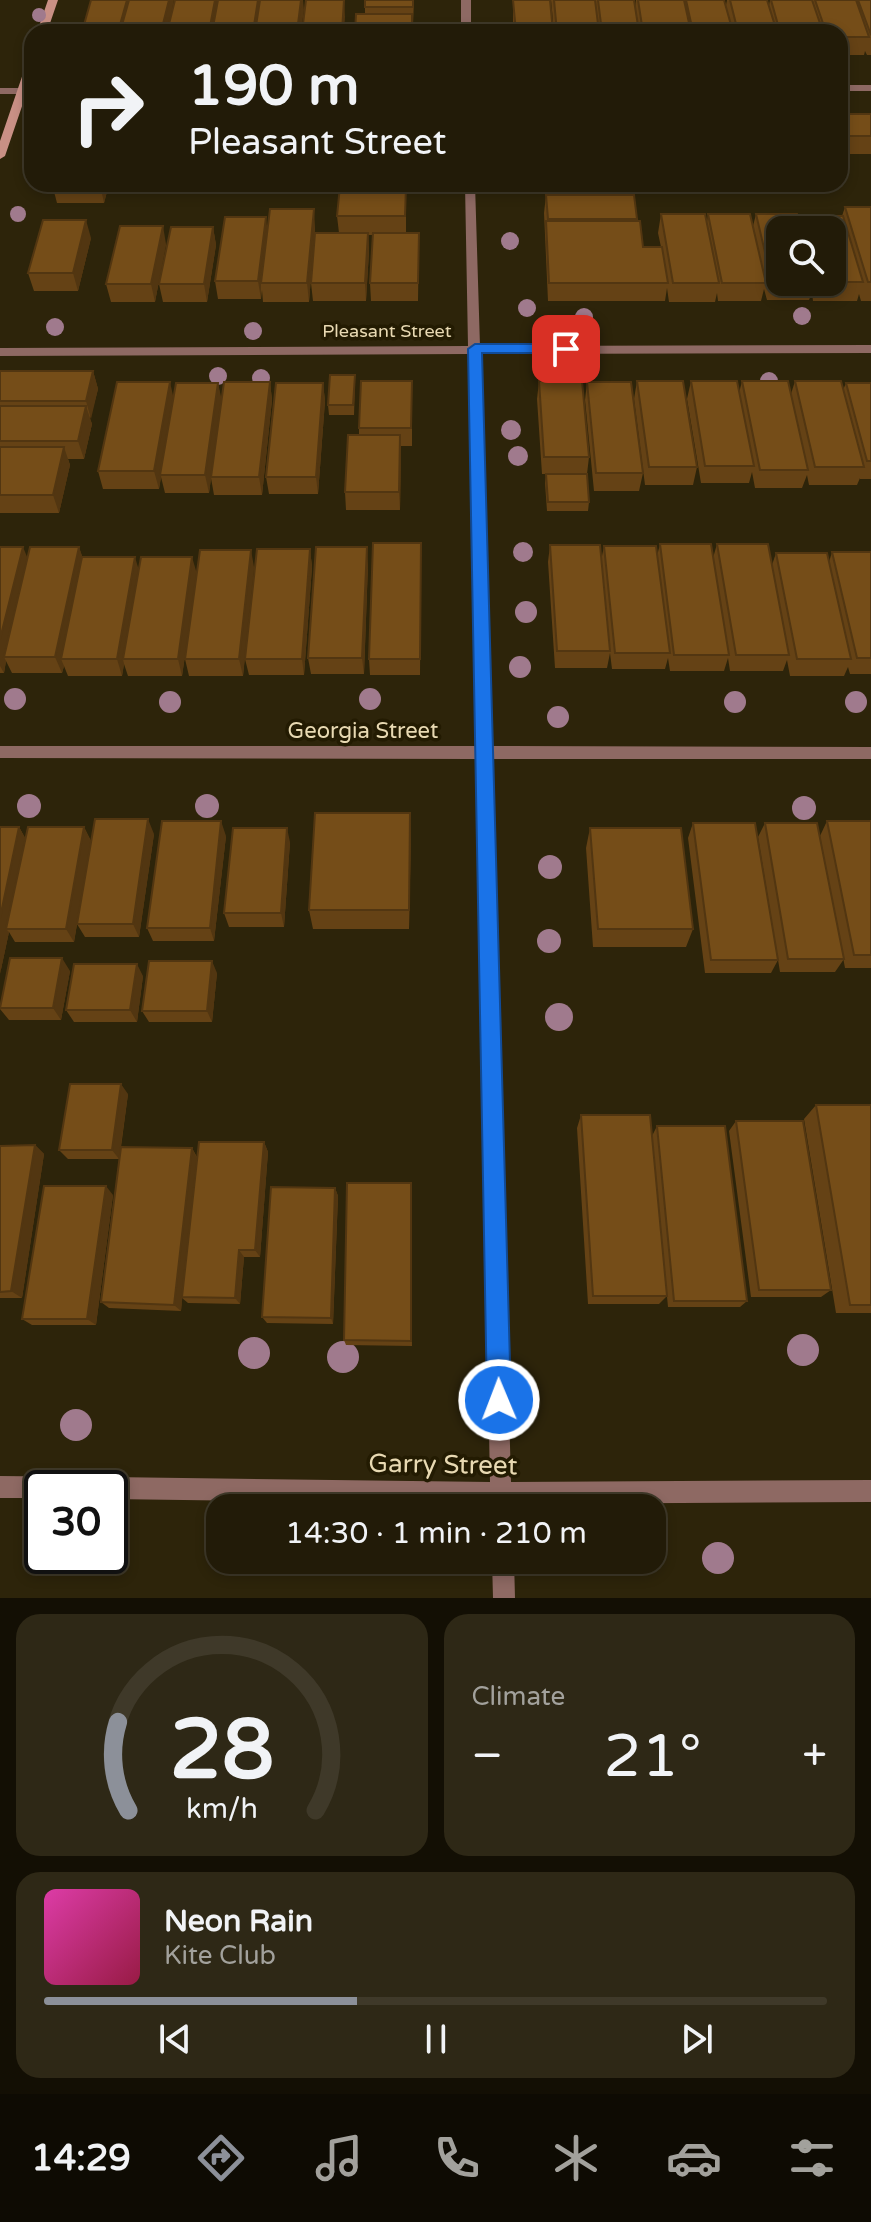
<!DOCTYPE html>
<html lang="en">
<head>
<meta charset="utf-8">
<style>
	:root { --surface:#221b08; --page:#2e2816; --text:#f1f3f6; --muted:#a2a19c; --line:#3f3929; --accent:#8c9099 }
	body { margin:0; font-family:"Varela Round",sans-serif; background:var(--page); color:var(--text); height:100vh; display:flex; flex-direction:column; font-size:30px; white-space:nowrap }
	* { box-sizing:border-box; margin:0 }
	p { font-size:26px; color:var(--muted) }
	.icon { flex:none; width:44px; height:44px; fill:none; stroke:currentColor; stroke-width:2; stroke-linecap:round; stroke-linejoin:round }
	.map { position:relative; height:1598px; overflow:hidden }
	.side { display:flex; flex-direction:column; gap:16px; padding:16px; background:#130f04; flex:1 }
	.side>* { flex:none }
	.hud { position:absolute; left:24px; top:24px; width:824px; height:168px; border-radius:24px; box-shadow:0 4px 12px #0003,0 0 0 2px var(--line); background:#221b08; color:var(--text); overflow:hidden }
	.tools { position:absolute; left:766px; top:216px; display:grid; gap:16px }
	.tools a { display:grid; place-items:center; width:80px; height:80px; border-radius:16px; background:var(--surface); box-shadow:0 4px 12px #0003,0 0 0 2px var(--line); font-size:40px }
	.speed { position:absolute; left:24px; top:1470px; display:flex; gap:16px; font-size:40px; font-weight:700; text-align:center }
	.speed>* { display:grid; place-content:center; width:104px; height:104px; border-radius:50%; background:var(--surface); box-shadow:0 4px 12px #0003,0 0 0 2px var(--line); line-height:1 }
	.speed .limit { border:4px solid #111; border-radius:12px; background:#fff; color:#111 }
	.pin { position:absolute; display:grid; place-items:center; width:68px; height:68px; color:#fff; margin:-34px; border-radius:16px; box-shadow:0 4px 12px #0006 }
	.me { position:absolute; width:88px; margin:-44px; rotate:359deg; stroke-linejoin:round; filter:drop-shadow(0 0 6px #0008) }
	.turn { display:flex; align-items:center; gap:28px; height:168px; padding:0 32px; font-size:36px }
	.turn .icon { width:104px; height:104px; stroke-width:2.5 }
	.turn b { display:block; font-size:56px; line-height:68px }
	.big { font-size:60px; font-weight:600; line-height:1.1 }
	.side .tile { flex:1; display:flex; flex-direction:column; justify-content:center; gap:12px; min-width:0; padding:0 28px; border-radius:24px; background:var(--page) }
	.side .dial { align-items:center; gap:0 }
	.dial svg { height:208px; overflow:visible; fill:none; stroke:var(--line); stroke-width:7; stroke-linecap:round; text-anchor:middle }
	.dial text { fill:var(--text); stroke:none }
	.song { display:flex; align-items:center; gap:24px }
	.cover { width:96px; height:96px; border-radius:12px; background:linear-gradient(135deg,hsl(320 70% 55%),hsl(340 70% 35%)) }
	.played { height:8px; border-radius:4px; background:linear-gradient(90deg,var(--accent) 40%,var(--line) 40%) }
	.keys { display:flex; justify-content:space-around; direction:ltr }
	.heat { display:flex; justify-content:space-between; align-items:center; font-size:44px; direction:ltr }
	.side .tiles { flex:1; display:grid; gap:16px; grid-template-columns:1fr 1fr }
	.tile:last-child { grid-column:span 2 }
	.trip { position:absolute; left:206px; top:1494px; width:460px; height:80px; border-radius:24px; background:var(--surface); box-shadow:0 4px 12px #0003,0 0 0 2px var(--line); font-weight:600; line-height:80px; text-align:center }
	.menu { display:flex; height:128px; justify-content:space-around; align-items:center; background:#0e0b03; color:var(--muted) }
	.menu .icon { width:56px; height:56px }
	.menu .current { color:var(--accent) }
	.menu b { font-size:36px; color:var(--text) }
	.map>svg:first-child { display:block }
</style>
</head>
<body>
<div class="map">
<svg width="871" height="1598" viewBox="0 0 871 1598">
	<rect width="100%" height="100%" fill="#2d240a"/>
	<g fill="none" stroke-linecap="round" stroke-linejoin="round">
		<path fill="#8e6963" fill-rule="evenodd" d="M 0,88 L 22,88 L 27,91 L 22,94 L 0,94 Z"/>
		<path fill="#8e6963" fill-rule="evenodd" d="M 461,0 L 471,0 L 471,32 L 461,32 Z
			M 840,85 L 871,85 L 871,91 L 840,91 Z
			M 465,184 L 475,184 L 480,346 L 871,345 L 871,353 L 480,354 L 491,746 L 871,747 L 871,759 L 491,759 L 511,1482 L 871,1480 L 871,1502 L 512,1504 L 512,1508 L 490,1508 L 490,1504 L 110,1499 L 110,1488 L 42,1488 L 42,1498 L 0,1498 L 0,1476 L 94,1477 L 102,1481 L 110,1477 L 490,1482 L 476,759 L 0,758 L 0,746 L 475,746 L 468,354 L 0,356 L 0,348 L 468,346 Z
			M 492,1560 L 514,1560 L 515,1598 L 493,1598 Z"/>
		<path fill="#c99085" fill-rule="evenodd" d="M 48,0 L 58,0 L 47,32 L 37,32 Z
			M 32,59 L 32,77 L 5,156 L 0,159 L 0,141 L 27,62 Z"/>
	</g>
	<g fill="#a07a8d">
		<circle cx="39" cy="15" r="7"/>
		<circle cx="18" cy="214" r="8"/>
		<circle cx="510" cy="241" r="9"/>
		<circle cx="527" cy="308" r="9"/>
		<circle cx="802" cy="316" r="9"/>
		<circle cx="584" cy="317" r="9"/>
		<circle cx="55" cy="327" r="9"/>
		<circle cx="253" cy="331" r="9"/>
		<circle cx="218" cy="376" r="9"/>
		<circle cx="261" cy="378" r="9"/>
		<circle cx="769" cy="381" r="9"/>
		<circle cx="511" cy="430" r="10"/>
		<circle cx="518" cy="456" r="10"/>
		<circle cx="523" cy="552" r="10"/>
		<circle cx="526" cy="612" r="11"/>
		<circle cx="520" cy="667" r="11"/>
		<circle cx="15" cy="699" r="11"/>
		<circle cx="370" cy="699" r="11"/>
		<circle cx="170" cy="702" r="11"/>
		<circle cx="735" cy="702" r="11"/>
		<circle cx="856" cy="702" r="11"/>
		<circle cx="558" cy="717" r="11"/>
		<circle cx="29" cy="806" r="12"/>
		<circle cx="207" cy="806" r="12"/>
		<circle cx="804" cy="808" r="12"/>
		<circle cx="550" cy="867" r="12"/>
		<circle cx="549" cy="941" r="12"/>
		<circle cx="559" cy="1017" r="14"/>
		<circle cx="803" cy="1350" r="16"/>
		<circle cx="254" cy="1353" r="16"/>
		<circle cx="343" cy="1357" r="16"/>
		<circle cx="76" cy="1425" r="16"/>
		<circle cx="718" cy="1558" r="16"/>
	</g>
	<path fill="#654215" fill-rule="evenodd" d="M 365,0 L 414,0 L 413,25 L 365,14 Z
		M 513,0 L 550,0 L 553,32 L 513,32 Z
		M 551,0 L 634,0 L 635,7 L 636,0 L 724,0 L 726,5 L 727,0 L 767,0 L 769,5 L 770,0 L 871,0 L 871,55 L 867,55 L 865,51 L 864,55 L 840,55 L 840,32 L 554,32 Z
		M 840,114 L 871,114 L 871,154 L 840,154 Z
		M 52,184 L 109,184 L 104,203 L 57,203 Z
		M 138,184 L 180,184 L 180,186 L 138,186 Z
		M 184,184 L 232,184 L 231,186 L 185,186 Z
		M 332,184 L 374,184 L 374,185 L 332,185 Z
		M 546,195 L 637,219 L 643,247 L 661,247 L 658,233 L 661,214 L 707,222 L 708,214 L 753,226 L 756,214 L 799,222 L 801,216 L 842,216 L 845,207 L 871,207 L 871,301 L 861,301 L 859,294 L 857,301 L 813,301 L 812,293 L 809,300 L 767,300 L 764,289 L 761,301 L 718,301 L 717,293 L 715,302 L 669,302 L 667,288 L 665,301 L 548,301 L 544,213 ZM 780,230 L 832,230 L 832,282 L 780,282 Z
		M 406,205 L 406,233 L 419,233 L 418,301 L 371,301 L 370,283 L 373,235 L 368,235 L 369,251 L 366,301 L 313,301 L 311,283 L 339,233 L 337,216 Z
		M 213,227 L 216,245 L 207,302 L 163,302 L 159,284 Z
		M 315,227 L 309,302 L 263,302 L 262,290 L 261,299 L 218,299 L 215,281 L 268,229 Z
		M 91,238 L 78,291 L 34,291 L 28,273 Z
		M 166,244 L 155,302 L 111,302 L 106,284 Z
		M 0,371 L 93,371 L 98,389 L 90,419 L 92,424 L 84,459 L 68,459 L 70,465 L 59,513 L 0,513 Z
		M 539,381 L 589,457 L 587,474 L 589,502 L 588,511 L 547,511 L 545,483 L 546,474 L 542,474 L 537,399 Z
		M 637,381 L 697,467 L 693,485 L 645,485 L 634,399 Z
		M 691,381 L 739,393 L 742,381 L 791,394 L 795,381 L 843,390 L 846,383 L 871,383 L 871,479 L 860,479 L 860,478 L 857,485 L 809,485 L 807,475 L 802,488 L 755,488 L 752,472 L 749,483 L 701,483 L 687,399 Z
		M 270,382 L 272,400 L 262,495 L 214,495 L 211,478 L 209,493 L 165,493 L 161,477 L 159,489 L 103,489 L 98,471 L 174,398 L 218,383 L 221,401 Z
		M 587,382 L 643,473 L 639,491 L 594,491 L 585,400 Z
		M 323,383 L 325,401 L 318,494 L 269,494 L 266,477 Z
		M 355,384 L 354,415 L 329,415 L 328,405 Z
		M 412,399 L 412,446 L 401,446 L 400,510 L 346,510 L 345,492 L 359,435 L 359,428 Z
		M 421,543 L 420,675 L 370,675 L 369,659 Z
		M 660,544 L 713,558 L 717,544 L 772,565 L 776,553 L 829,562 L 832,552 L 871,552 L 871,674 L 850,674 L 848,667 L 844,676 L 790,676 L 787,660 L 783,671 L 730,671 L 728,658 L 724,671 L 670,671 L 668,658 L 665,669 L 612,669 L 610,653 L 607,668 L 555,668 L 548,562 L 550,545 L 601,561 L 604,546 L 657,556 Z
		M 0,547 L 28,559 L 79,547 L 82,557 L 138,569 L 197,574 L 182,676 L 128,676 L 124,664 L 122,676 L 68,676 L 64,666 L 62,673 L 12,673 L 6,661 L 4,673 L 0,673 Z
		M 310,549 L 312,567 L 304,675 L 249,675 L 245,659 Z
		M 368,564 L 364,674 L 311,674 L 308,658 Z
		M 254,567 L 243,676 L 189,676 L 185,659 Z
		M 827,821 L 871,821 L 871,968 L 845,968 L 820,836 Z
		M 693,823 L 778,960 L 771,973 L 705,973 L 688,838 Z
		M 765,823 L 844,959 L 835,972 L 780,972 L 758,837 Z
		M 19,827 L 25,838 L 84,827 L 91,841 L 74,942 L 15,942 L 9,932 L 0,974 Z
		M 590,828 L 693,929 L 686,947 L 593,947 L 586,848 Z
		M 411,833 L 409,929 L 313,929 L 309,910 Z
		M 154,834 L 139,937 L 85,937 L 77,924 Z
		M 226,836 L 214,941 L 153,941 L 147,928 Z
		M 290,842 L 284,927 L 229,927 L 224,913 Z
		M 70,971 L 61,1020 L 9,1020 L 0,1009 L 0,1005 Z
		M 217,973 L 212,1022 L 149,1022 L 142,1011 Z
		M 143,976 L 137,1022 L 74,1022 L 66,1010 Z
		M 128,1094 L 121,1147 L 192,1148 L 197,1157 L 264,1142 L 268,1152 L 260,1257 L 244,1257 L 240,1304 L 188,1303 L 182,1298 L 181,1311 L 109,1308 L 101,1302 L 119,1159 L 68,1159 L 59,1150 Z
		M 816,1105 L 871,1105 L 871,1313 L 836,1313 L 804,1119 Z
		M 581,1115 L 667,1296 L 659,1304 L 588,1304 L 577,1128 Z
		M 736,1121 L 831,1290 L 821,1297 L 751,1297 L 729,1131 Z
		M 657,1126 L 747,1301 L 740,1307 L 668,1307 L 652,1136 Z
		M 35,1145 L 44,1154 L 22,1298 L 0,1298 L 0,1146 Z
		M 335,1188 L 338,1196 L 333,1324 L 267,1323 L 262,1317 Z
		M 411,1191 L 412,1346 L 346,1345 L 344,1340 Z
		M 113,1195 L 96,1325 L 32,1325 L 22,1319 Z"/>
	<path fill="#523611" d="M 127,0 L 132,0 L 126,32 L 118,32 Z
		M 169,0 L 174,0 L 168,32 L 161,32 Z
		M 215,0 L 218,0 L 215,32 L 209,32 Z
		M 258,0 L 260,17 L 258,32 L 253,32 Z
		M 301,0 L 303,0 L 304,10 L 301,32 L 297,32 Z
		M 344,0 L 345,17 L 344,32 L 342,32 Z
		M 100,184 L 109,184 L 104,203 Z
		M 314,209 L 315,227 L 309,302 L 307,283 Z
		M 266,217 L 268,235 L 261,283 L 261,299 L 258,281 Z
		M 86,220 L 91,238 L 78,291 L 73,273 Z
		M 163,226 L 166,244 L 155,302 L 151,284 Z
		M 213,227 L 216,245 L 207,302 L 204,284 Z
		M 368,233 L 369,251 L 366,301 L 365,283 Z
		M 93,371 L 98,389 L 91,419 L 86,401 Z
		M 170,382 L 174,400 L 159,489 L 154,471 Z
		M 270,382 L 272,400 L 262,495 L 259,477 Z
		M 218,383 L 222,401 L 209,493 L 205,475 Z
		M 323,383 L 325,401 L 318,494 L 316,477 Z
		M 86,406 L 92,424 L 84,459 L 78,441 Z
		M 400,435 L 401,453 L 400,510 L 399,492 Z
		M 64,447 L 70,465 L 59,513 L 53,495 Z
		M 23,547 L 30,564 L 4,657 L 6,661 L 4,673 L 0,666 L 0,639 Z
		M 79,547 L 85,564 L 61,659 L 64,666 L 62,673 L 55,657 Z
		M 367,547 L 368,564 L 364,674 L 362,658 Z
		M 310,549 L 312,567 L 304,675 L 302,659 Z
		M 251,550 L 254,567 L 243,676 L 239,659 Z
		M 135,557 L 140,574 L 123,659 L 124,664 L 122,676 L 117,659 Z
		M 192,557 L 197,574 L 182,676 L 178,659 Z
		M 410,813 L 411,833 L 409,929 L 409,910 Z
		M 148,819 L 154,834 L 139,937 L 133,924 Z
		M 221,821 L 226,836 L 214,941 L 210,928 Z
		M 19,827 L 27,841 L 6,929 L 9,932 L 0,974 L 0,918 Z
		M 84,827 L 91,841 L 74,942 L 66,929 Z
		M 287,828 L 290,842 L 284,927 L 281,913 Z
		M 62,958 L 70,971 L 61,1020 L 53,1008 Z
		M 212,961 L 217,973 L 212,1022 L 207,1011 Z
		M 137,964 L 143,976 L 137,1022 L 130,1010 Z
		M 121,1084 L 128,1094 L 119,1159 L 112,1150 Z
		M 264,1142 L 268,1152 L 260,1257 L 255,1250 Z
		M 35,1145 L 44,1154 L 22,1298 L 11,1291 Z
		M 192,1148 L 197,1158 L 181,1311 L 174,1305 Z
		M 106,1186 L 113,1195 L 96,1325 L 87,1319 Z
		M 335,1188 L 338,1196 L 333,1324 L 331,1318 Z
		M 239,1250 L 244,1257 L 240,1304 L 235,1298 Z"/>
	<path fill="#754d18" stroke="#523611" stroke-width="2" d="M 91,0 L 127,0 L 118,32 L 82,32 Z
		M 129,0 L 169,0 L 161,32 L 120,32 Z
		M 175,0 L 215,0 L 209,32 L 167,32 Z
		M 218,0 L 258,0 L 253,32 L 212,32 Z
		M 260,0 L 301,0 L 297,32 L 255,32 Z
		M 306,0 L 344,0 L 342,32 L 302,32 Z
		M 365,0 L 413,0 L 413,7 L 365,7 Z
		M 513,0 L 550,0 L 553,32 L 516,32 Z
		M 554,0 L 595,0 L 599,32 L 557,32 Z
		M 598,0 L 634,0 L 639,32 L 602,32 Z
		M 638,0 L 684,0 L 691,32 L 643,32 Z
		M 686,0 L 724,0 L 733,32 L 693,32 Z
		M 730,0 L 767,0 L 777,32 L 738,32 Z
		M 771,0 L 812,0 L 823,32 L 780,32 Z
		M 815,0 L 856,0 L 869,37 L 840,37 L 840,32 L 826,32 Z
		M 858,0 L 871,0 L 871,35 Z
		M 356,14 L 412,14 L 412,32 L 355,32 Z
		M 840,114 L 871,114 L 871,136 L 840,136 Z
		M 52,184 L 100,184 L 52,185 Z
		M 340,186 L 406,186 L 405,216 L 337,216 Z
		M 546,195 L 634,195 L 637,219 L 548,219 Z
		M 845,207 L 871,207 L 871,282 L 868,282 Z
		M 270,209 L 314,209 L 307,283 L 261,283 Z
		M 661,214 L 705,214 L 719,283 L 673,283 Z
		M 708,214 L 750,214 L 766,283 L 722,283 Z
		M 756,214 L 797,214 L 801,230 L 780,230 L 780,282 L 772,282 Z
		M 801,216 L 843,216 L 863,282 L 819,282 L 832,282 L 832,230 L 805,230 Z
		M 225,217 L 266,217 L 258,281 L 215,281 Z
		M 43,220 L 86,220 L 73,273 L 28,273 Z
		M 546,221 L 640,221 L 643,247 L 662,247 L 668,283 L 549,283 Z
		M 120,226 L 163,226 L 151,284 L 106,284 Z
		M 171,227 L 213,227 L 204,284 L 159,284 Z
		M 315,233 L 368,233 L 365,283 L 311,283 Z
		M 373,233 L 419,233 L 418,283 L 370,283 Z
		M 0,371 L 93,371 L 86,401 L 0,401 Z
		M 330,375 L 355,375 L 353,405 L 328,405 Z
		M 361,381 L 412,381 L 411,428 L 359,428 Z
		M 539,381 L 582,381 L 589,457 L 544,457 Z
		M 637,381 L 683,381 L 697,467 L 649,467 Z
		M 691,381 L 737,381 L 754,466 L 705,466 Z
		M 742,381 L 788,381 L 808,470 L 760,470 Z
		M 795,381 L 841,381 L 864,467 L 815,467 Z
		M 117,382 L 170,382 L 154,471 L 98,471 Z
		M 224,382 L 270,382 L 259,477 L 211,477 Z
		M 587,382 L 631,382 L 643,473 L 596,473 Z
		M 176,383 L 218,383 L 205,475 L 160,475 Z
		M 276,383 L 323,383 L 316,477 L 266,477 Z
		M 846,383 L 871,383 L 871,461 L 867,461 Z
		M 0,406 L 86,406 L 78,441 L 0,441 Z
		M 348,435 L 400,435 L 399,492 L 345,492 Z
		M 0,447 L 64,447 L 53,495 L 0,495 Z
		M 546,474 L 587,474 L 589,502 L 548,502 Z
		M 373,543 L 421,543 L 420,659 L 369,659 Z
		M 660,544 L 711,544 L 729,655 L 674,655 Z
		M 717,544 L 768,544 L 789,655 L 736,655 Z
		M 550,545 L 600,545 L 610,651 L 557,651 Z
		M 604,546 L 656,546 L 670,653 L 615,653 Z
		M 0,547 L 23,547 L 0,639 Z
		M 30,547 L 79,547 L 55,657 L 4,657 Z
		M 316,547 L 367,547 L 362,658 L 308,658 Z
		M 257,549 L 310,549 L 302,659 L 245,659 Z
		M 200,550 L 251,550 L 239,659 L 185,659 Z
		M 832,552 L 871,552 L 871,658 L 857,658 Z
		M 776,553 L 827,553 L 851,659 L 797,659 Z
		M 82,557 L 135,557 L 117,659 L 61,659 Z
		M 141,557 L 192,557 L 178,659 L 123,659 Z
		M 315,813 L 410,813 L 409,910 L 309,910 Z
		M 95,819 L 148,819 L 133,924 L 77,924 Z
		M 162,821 L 221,821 L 210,928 L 147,928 Z
		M 827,821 L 871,821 L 871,955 L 854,955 Z
		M 693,823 L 755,823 L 778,960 L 711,960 Z
		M 765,823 L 817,823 L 844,959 L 788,959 Z
		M 0,827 L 19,827 L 0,918 Z
		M 28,827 L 84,827 L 66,929 L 6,929 Z
		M 233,828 L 287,828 L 281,913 L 224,913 Z
		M 590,828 L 681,828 L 693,929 L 598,929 Z
		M 10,958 L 62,958 L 53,1008 L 0,1008 Z
		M 149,961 L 212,961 L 207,1011 L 142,1011 Z
		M 74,964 L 137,964 L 130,1010 L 66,1010 Z
		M 70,1084 L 121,1084 L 112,1150 L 59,1150 Z
		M 816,1105 L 871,1105 L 871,1305 L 850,1305 Z
		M 581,1115 L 650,1115 L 667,1296 L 593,1296 Z
		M 736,1121 L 803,1121 L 831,1290 L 759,1290 Z
		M 657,1126 L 725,1126 L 747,1301 L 674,1301 Z
		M 199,1142 L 264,1142 L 255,1250 L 239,1250 L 235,1298 L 182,1297 Z
		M 35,1145 L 11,1291 L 0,1292 L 0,1146 Z
		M 121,1147 L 192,1148 L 174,1305 L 101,1302 Z
		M 347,1183 L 411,1183 L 411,1341 L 344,1340 Z
		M 44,1186 L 106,1186 L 87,1319 L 22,1319 Z
		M 271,1187 L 335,1188 L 331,1318 L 262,1317 Z"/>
	<path fill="#1a73e8" stroke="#114b97" stroke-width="2" d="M 475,344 L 566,344 L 573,349 L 566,353 L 482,353 L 511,1400 L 507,1409 L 499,1412 L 490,1409 L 487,1400 L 468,349 Z"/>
	<g text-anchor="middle" stroke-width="7" stroke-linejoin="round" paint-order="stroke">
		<g font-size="18" fill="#e8d9b2" stroke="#231b02">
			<text x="387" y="337">Pleasant Street</text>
		</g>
		<g font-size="22" fill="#e8d9b2" stroke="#231b02">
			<text x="363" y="738">Georgia Street</text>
		</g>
		<g font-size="26" fill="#e8d9b2" stroke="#231b02">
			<text transform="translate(443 1464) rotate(1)" y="9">Garry Street</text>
		</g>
	</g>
</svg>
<div class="tools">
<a><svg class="icon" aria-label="search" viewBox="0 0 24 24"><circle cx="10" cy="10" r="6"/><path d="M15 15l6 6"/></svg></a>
</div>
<div class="speed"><div class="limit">30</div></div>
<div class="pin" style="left:566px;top:349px;background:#d93025"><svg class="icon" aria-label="arrive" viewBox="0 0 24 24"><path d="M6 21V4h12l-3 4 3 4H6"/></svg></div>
<svg class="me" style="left:499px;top:1400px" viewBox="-20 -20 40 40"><circle r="17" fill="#1a73e8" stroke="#fff" stroke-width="3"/><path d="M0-11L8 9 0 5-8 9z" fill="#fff"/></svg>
<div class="trip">14:30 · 1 min · 210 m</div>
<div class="hud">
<div class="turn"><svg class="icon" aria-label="right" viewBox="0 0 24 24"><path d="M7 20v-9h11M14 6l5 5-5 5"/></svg><div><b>190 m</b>Pleasant Street</div></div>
</div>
</div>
<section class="side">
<div class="tiles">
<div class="tile dial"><svg viewBox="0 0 100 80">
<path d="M14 69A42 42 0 1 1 86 69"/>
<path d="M14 69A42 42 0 0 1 10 35" stroke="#8c9099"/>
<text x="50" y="56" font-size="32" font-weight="700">28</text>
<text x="50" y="72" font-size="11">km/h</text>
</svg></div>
<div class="tile"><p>Climate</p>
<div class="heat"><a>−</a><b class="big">21°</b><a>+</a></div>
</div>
<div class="tile">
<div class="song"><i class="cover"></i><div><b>Neon Rain</b><p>Kite Club</p></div></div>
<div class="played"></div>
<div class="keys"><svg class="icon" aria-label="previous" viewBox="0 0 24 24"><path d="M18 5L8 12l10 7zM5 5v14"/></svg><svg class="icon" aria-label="pause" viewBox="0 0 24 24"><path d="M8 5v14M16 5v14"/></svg><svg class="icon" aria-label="next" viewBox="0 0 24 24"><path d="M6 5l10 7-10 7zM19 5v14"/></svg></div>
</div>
</div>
</section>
<nav class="menu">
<b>14:29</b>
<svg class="icon current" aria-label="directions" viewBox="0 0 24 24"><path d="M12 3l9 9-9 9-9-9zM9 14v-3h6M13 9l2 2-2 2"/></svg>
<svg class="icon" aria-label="music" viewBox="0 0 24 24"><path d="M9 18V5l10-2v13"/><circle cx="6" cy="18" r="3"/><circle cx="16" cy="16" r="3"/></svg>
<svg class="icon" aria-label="phone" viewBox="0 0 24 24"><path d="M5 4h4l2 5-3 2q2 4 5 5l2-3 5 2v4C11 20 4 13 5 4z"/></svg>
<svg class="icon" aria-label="climate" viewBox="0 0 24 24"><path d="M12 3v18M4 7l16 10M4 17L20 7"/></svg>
<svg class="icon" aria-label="car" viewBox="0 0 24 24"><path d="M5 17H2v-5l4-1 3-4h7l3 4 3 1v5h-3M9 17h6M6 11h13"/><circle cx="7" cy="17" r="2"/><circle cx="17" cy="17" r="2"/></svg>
<svg class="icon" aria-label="filters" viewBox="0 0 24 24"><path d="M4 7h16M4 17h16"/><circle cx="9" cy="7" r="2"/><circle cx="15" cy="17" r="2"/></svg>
</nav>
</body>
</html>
